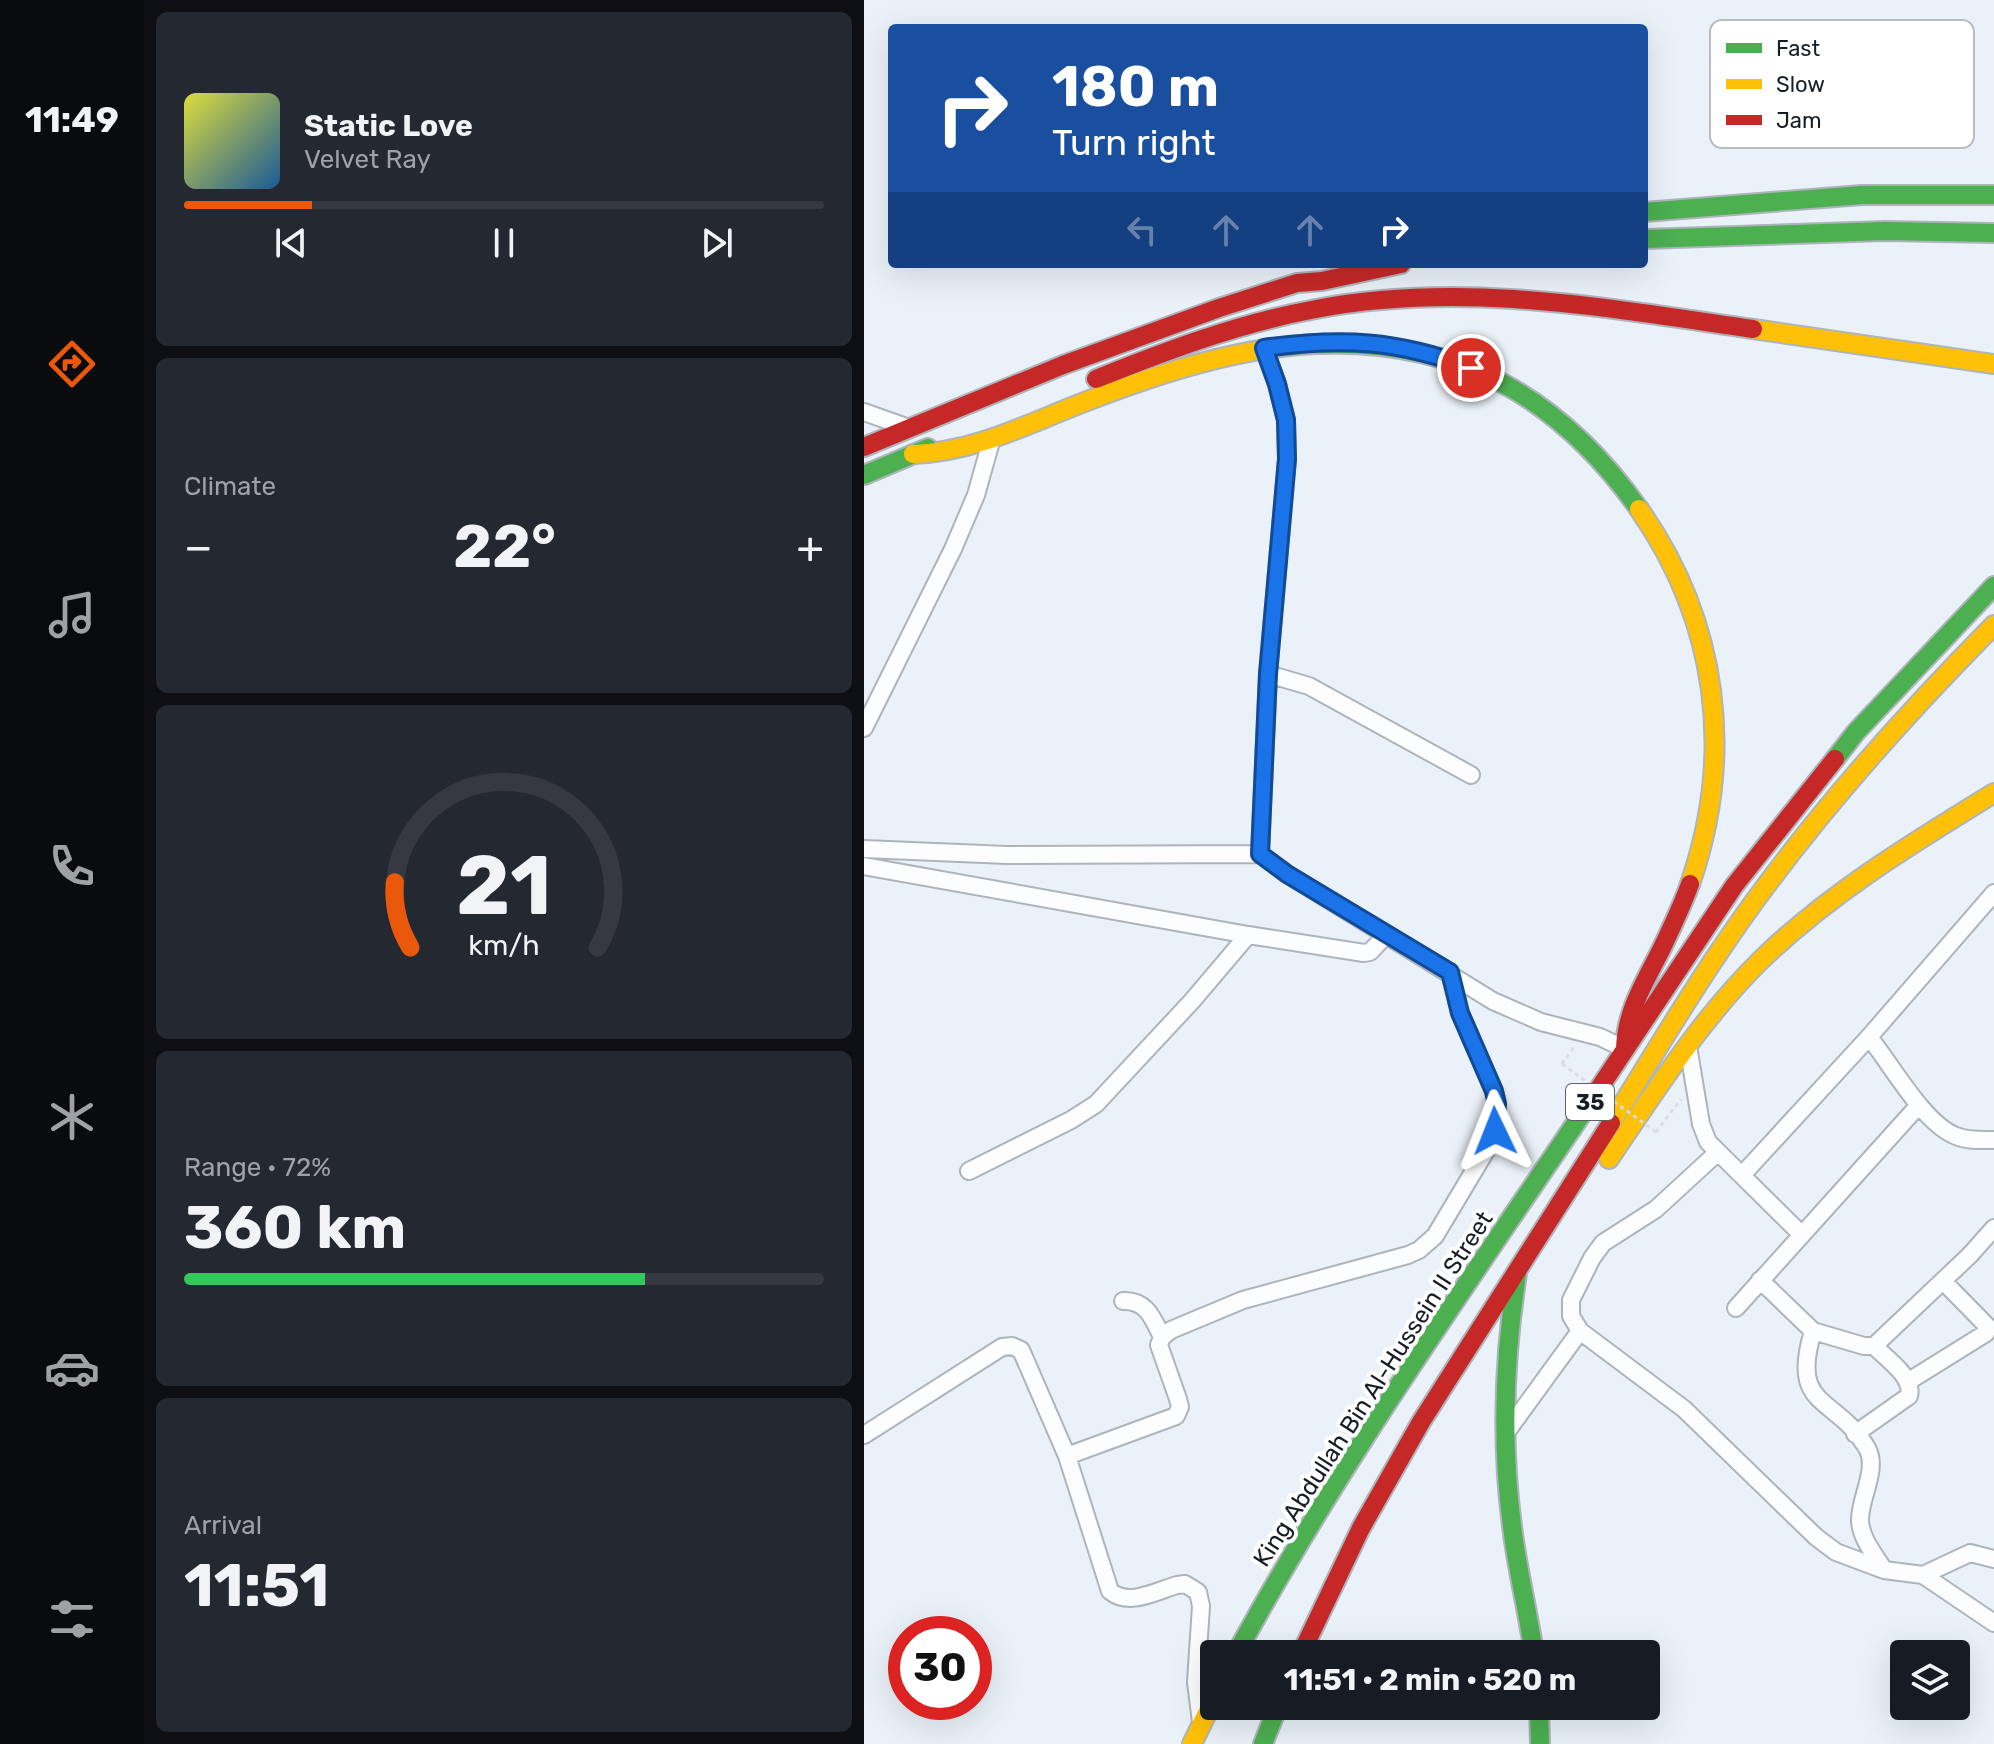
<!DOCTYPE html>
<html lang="en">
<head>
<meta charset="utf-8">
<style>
	:root { --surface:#171b24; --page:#242831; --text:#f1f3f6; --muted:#9ea1a6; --line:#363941; --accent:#ea580c }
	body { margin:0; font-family:Rubik,sans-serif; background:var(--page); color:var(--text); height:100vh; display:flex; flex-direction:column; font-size:30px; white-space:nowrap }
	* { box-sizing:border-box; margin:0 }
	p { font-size:26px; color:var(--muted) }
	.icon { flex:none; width:44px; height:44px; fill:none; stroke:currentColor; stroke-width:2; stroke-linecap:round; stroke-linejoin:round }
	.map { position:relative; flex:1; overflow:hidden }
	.side { display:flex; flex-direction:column; gap:12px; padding:12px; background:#0d0f14; width:720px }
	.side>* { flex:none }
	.top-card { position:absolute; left:24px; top:24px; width:760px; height:244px; border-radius:8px; box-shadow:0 8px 32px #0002; background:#1a4fa0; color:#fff; overflow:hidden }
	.controls { position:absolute; left:1026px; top:1640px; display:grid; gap:16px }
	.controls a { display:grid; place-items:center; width:80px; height:80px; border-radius:8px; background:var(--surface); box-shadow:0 8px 32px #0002; font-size:40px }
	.speed { position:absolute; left:24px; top:1616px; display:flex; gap:16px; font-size:40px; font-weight:700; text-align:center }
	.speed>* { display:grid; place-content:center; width:104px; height:104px; border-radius:50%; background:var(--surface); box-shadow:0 8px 32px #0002; line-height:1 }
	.speed .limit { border:12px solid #d22; background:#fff; color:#111 }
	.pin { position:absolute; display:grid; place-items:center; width:68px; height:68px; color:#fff; margin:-34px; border:4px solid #fff; border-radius:50%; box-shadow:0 2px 8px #0007 }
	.me { position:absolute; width:88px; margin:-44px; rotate:358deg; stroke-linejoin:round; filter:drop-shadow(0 0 6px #0008) }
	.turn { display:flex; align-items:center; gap:28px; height:168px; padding:0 32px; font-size:36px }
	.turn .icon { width:104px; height:104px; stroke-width:2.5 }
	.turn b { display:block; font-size:56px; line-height:68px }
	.lanes { display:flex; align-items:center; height:76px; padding:0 32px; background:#0003; justify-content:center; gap:40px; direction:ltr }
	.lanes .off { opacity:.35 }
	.big { font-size:60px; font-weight:700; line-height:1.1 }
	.side .card { flex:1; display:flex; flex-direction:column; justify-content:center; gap:12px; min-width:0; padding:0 28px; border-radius:12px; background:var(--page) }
	.side .dial { align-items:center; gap:0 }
	.dial svg { height:208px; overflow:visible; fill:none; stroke:var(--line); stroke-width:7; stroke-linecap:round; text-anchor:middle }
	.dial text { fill:var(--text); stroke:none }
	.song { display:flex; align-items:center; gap:24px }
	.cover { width:96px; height:96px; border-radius:12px; background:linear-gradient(135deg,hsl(60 70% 55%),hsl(210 70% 35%)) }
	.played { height:8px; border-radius:4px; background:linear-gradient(90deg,var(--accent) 20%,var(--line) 20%) }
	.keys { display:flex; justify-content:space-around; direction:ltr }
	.heat { display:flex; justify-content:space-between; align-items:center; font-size:44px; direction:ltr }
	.charge { height:12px; border-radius:6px; background:linear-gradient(90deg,#34c759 72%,var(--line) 0) }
	.trip { position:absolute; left:336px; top:1640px; width:460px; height:80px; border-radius:8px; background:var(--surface); box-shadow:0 8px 32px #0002; font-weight:700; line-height:80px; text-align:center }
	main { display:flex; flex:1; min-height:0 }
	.dock { display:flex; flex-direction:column; width:144px; justify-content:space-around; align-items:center; background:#090b0e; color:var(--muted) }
	.dock .icon { width:56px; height:56px }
	.dock .on { color:var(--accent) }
	.dock b { font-size:36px; color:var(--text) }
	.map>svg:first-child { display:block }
</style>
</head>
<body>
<main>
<nav class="dock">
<b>11:49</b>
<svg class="icon on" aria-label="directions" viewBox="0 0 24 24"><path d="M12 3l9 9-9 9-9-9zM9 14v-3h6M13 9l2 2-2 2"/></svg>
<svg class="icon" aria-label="music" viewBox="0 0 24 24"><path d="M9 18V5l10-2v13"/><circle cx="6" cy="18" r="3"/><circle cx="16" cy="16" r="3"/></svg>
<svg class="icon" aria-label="phone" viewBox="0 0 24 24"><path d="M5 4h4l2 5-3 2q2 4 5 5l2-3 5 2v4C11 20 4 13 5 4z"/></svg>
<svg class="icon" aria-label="climate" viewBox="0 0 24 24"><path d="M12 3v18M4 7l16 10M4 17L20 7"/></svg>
<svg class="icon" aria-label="car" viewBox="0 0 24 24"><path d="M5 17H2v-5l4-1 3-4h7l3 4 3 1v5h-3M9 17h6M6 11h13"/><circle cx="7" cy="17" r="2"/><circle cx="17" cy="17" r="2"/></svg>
<svg class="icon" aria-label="filters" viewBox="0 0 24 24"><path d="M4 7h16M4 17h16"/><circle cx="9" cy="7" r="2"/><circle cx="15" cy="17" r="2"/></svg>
</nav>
<section class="side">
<div class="card">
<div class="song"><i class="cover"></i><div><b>Static Love</b><p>Velvet Ray</p></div></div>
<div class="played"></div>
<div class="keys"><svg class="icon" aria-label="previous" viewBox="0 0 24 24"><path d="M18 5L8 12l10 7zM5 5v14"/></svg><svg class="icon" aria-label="pause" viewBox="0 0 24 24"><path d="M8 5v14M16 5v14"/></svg><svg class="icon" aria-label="next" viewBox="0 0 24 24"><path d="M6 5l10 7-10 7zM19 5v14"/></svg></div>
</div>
<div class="card"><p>Climate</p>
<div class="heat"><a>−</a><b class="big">22°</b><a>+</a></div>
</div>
<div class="card dial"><svg viewBox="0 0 100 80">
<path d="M14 69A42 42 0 1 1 86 69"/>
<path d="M14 69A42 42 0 0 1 8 44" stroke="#ea580c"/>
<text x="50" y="56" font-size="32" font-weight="700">21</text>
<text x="50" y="72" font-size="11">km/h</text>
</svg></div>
<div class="card"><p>Range · 72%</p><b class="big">360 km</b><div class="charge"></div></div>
<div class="card"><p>Arrival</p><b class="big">11:51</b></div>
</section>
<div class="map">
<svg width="1130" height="1744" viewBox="0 0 1130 1744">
	<rect width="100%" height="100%" fill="#eaf1f8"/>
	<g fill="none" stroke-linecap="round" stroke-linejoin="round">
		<g stroke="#aeb4bb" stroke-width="20">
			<path id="street" d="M 0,412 L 45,428
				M 404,674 L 445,686 L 607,775
				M 0,728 L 89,549 L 112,495 L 128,438
				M 0,849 L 143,855 L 396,854 L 423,874 L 629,1001 L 677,1022 L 736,1037 L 761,1049
				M 396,854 L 404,674 L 423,459 L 422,420 L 413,384 L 400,348
				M 0,866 L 384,935 L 328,1001 L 232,1104 L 207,1120 L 105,1171
				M 384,935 L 500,953 L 506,952 L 522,935
				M 1005,1037 C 1027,1064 1060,1124 1092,1136 C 1104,1141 1118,1140 1130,1140
				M 824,1046 L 837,1124 L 844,1142 L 938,1235
				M 853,1153 L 792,1209 L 739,1243 L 728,1258 L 707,1300 L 707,1316 L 716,1331 L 820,1409 L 952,1537 L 972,1552 L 1020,1570 L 1059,1575 L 1130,1623
				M 878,1175 L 1005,1037 L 1130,893
				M 896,1280 L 949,1331 L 1000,1346 L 1010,1346 L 1106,1255 L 1130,1228
				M 259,1301 C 283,1300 289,1319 298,1337
				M 872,1308 L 1055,1105
				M 949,1331 C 925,1410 972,1395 1003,1448 C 1015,1469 995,1499 996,1521 C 997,1539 1011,1555 1020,1570
				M 1045,1381 L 1122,1333 L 1124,1327 L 1079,1281
				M 641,1434 L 716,1331
				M 991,1434 L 1045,1396 C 1050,1377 1023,1359 1010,1346
				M 0,1435 L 138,1347 L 148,1346 L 157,1350 L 203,1456 L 246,1591 C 265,1607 292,1591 313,1585 L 321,1584 L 334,1592 L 337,1606 L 332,1682 L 337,1722
				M 203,1456 L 312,1416 L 316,1407 L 314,1399 L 295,1345 L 298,1337 L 307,1330 L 379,1300 L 544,1255 L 555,1250 L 571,1236 L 626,1144 L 631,1131 L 633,1104 L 630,1091 L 596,1013 L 586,972
				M 1059,1575 L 1106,1553 L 1130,1559"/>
		</g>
		<g stroke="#aeb4bb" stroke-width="22">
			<path id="fast" d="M 780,212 L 998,195 L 1130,195
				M 780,239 L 1021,231 L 1130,233
				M 454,344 C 593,339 695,396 775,509
				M 0,475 L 64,448
				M 971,759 L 992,732 L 1130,586
				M 653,1274 C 640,1358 637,1442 648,1526 C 653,1569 664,1611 670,1654
				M 372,1654 C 476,1462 604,1283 726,1102
				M 675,1706 L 676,1744
				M 399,1744 L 414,1706"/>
		</g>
		<g stroke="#aeb4bb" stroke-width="22">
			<path id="slow" d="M 889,329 L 1130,364
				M 49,454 C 112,452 165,423 223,401 C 296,373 375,347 454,344
				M 775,509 C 854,622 871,754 826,884
				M 747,1123 C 783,1066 817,1008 855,952 C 934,834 1030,726 1130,625
				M 745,1159 C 792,1090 837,1019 897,960 C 966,893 1049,843 1130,793
				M 328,1744 L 350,1699"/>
		</g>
		<g stroke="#aeb4bb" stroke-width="22">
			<path id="jam" d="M 232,379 C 304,350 376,323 452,309 C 598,281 744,308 889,329
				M 0,447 L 199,365 L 355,308 L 433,283 L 458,281 L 537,264
				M 761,1049 C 762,1011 781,982 798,948 C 808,927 818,906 826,884
				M 726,1102 L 870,886 L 971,759
				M 437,1654 L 497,1528 L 557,1422 L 747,1123"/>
		</g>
		<path stroke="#dcdde0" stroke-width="3" stroke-dasharray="4 4" stroke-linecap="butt" d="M 698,1064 L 711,1045
			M 792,1132 L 817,1099"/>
		<use href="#street" stroke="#fcfdfe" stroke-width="16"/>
		<use href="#fast" stroke="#4caf50" stroke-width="18"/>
		<use href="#slow" stroke="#ffc107" stroke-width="18"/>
		<use href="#jam" stroke="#c62828" stroke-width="18"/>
		<path stroke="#dcdde0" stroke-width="3" stroke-dasharray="4 4" stroke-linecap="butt" d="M 698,1064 L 792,1132"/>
	</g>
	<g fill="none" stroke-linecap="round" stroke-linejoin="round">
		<g stroke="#114b97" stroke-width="20">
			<path id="route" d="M 607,368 C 533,340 478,337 400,348 L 413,384 L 422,420 L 423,459 L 404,674 L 396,854 L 423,874 L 586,972 L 596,1013 L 630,1091 L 633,1104 L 631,1131"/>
		</g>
		<use href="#route" stroke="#1a73e8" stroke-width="14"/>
	</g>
	<g text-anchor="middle" stroke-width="8" stroke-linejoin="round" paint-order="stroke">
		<rect fill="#fff" stroke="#5c6166" stroke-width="2" x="702" y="1084" width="48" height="36" rx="6"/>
		<g font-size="22" font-weight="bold" fill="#161d25">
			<text x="726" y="1110">35</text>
		</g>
		<g font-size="24" fill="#161d25" stroke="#fff">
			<text transform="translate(509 1389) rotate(-57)" y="8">King Abdullah Bin Al-Hussein II Street</text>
		</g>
	</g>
	<rect x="846" y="20" width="264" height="128" rx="12" fill="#fff" stroke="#b9bbbe" stroke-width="2"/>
	<rect x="862" y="43" width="36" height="10" fill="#4caf50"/>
	<rect x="862" y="79" width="36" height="10" fill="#ffc107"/>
	<rect x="862" y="115" width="36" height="10" fill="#c62828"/>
	<g font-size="22" fill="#161d25">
		<text x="912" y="56">Fast</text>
		<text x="912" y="92">Slow</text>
		<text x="912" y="128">Jam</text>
	</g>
</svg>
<div class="controls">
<a><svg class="icon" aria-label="layers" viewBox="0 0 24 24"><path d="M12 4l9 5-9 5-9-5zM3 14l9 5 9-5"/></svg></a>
</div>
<div class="speed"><div class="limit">30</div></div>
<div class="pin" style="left:607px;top:368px;background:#d93025"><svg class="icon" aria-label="arrive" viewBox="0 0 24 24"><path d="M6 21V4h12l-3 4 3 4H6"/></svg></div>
<svg class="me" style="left:631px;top:1131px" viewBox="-20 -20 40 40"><path d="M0-17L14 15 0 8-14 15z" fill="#1a73e8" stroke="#fff" stroke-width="4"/></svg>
<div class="trip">11:51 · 2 min · 520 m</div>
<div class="top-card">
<div class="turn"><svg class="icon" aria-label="right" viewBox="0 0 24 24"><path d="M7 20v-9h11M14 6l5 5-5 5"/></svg><div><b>180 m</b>Turn right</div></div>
<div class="lanes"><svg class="icon off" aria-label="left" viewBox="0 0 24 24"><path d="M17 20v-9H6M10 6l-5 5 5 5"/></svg><svg class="icon off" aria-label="ahead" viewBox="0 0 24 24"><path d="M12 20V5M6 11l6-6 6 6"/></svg><svg class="icon off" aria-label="ahead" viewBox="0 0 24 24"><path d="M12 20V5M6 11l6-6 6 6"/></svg><svg class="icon" aria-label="right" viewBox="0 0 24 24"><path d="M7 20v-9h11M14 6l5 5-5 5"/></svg></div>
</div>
</div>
</main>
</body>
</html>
